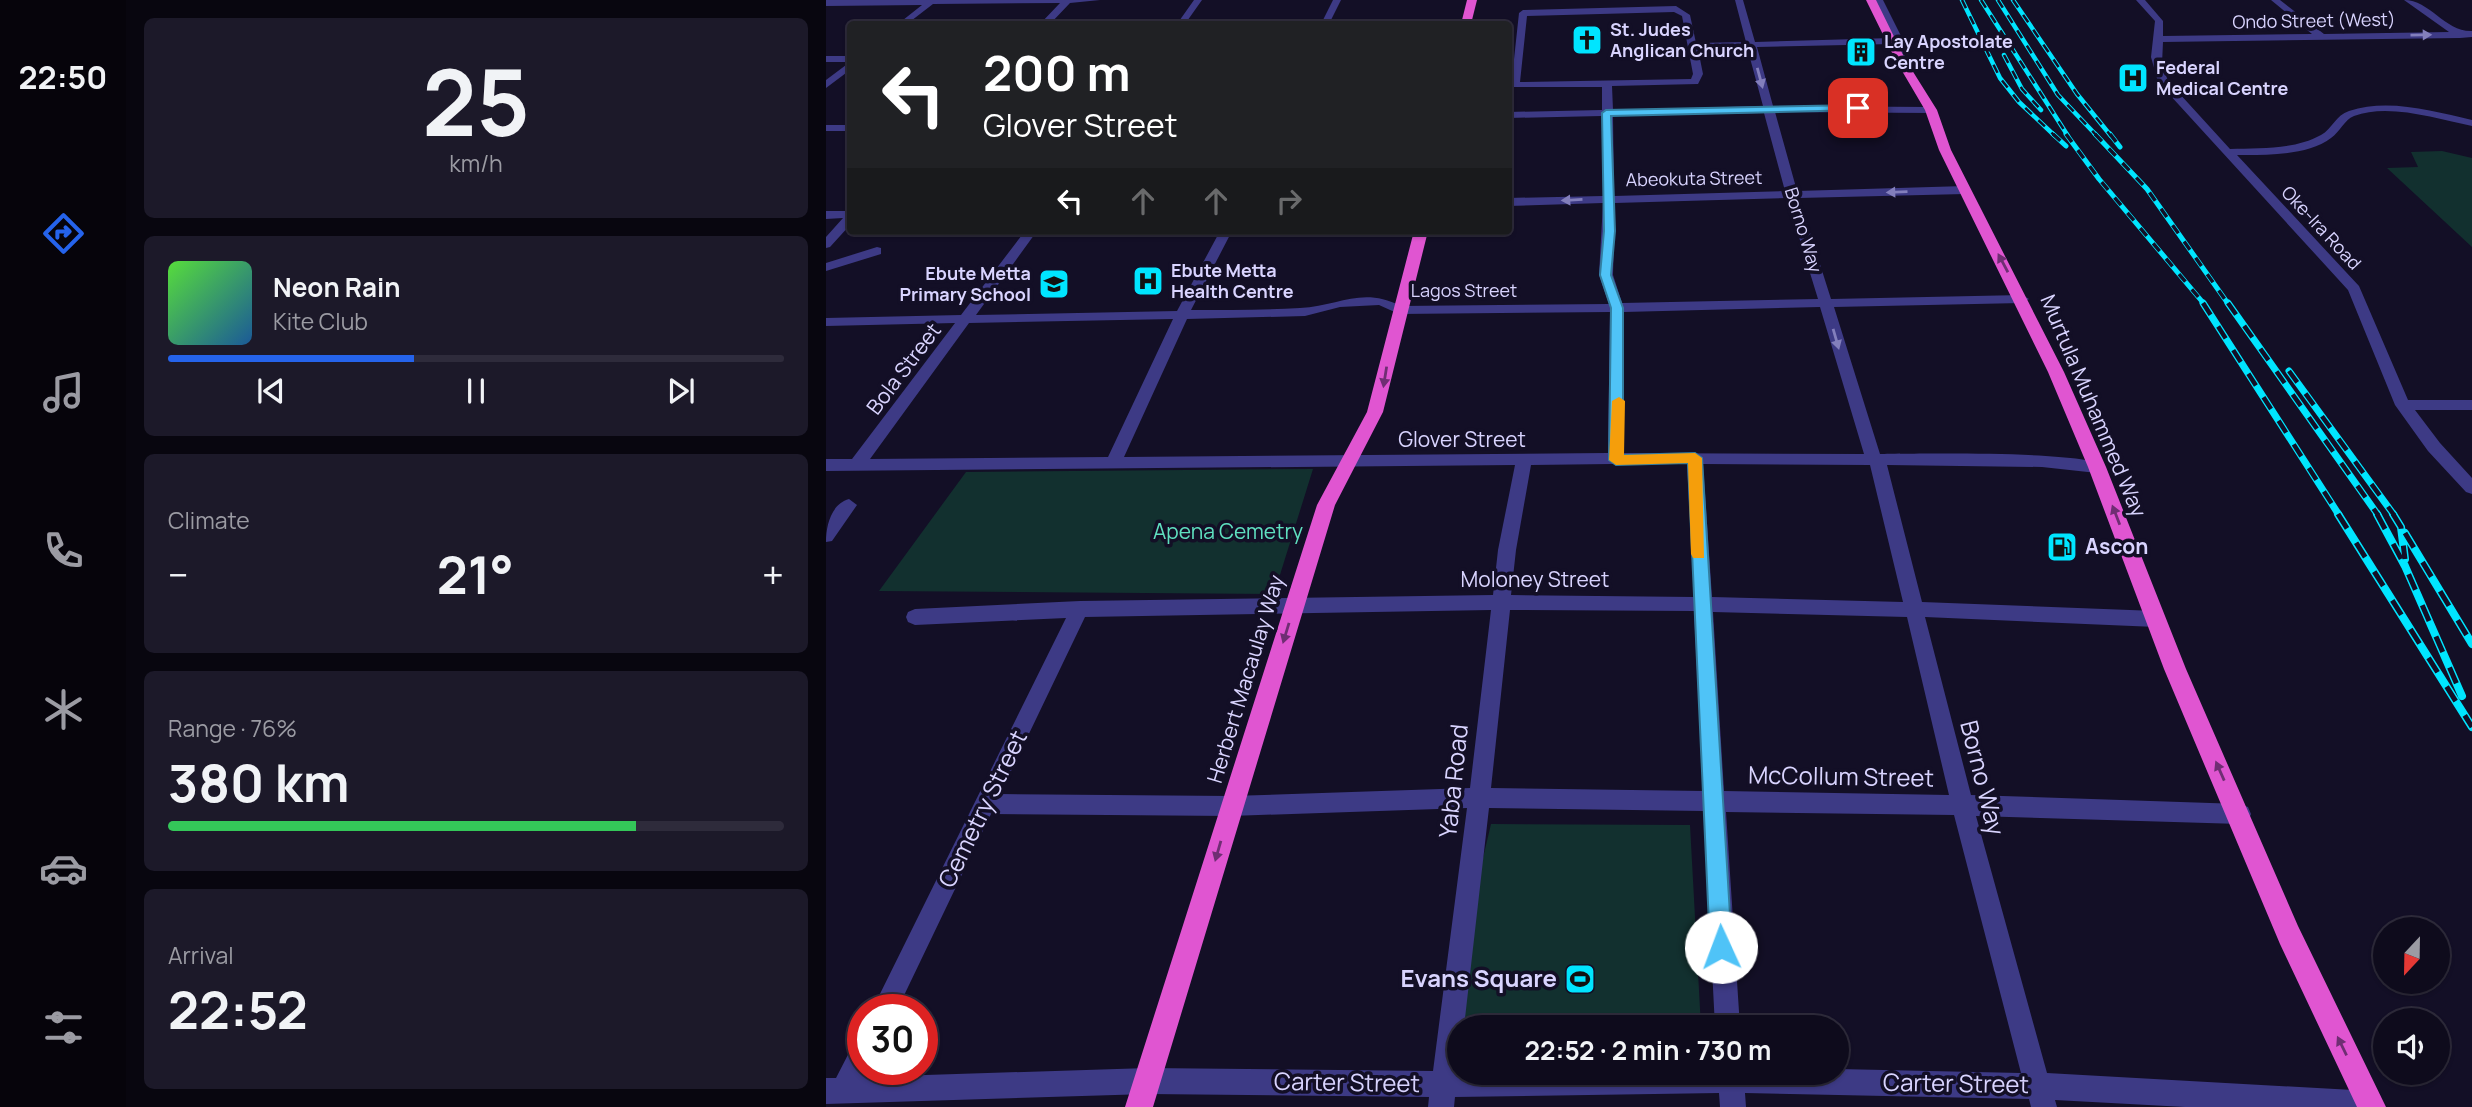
<!DOCTYPE html>
<html lang="en">
<head>
<meta charset="utf-8">
<style>
	:root { --surface:#0e0b1c; --page:#1c1929; --text:#f1f3f6; --muted:#9b9ba3; --line:#2e2b3b; --accent:#2563eb }
	body { margin:0; font-family:Manrope,sans-serif; background:var(--page); color:var(--text); height:100vh; display:flex; flex-direction:column; font-size:26px; white-space:nowrap }
	* { box-sizing:border-box; margin:0 }
	p { font-size:23px; color:var(--muted) }
	.icon { flex:none; width:38px; height:38px; fill:none; stroke:currentColor; stroke-width:2; stroke-linecap:round; stroke-linejoin:round }
	.map { position:relative; flex:1; overflow:hidden }
	.details { display:flex; flex-direction:column; gap:18px; padding:18px; background:#08060f; width:700px }
	.details>* { flex:none }
	.banner { position:absolute; left:21px; top:21px; width:665px; height:214px; border-radius:7px; box-shadow:0 2px 5px #0004,0 0 0 2px var(--line); background:#202124; color:#fff; overflow:hidden }
	.needle { width:46px; rotate:202deg }
	.tools { position:absolute; left:1547px; top:917px; display:grid; gap:14px }
	.tools a { display:grid; place-items:center; width:77px; height:77px; border-radius:50%; background:var(--surface); box-shadow:0 2px 5px #0004,0 0 0 2px var(--line); font-size:35px }
	.speed { position:absolute; left:21px; top:994px; display:flex; gap:14px; font-size:35px; font-weight:700; text-align:center }
	.speed>* { display:grid; place-content:center; width:91px; height:91px; border-radius:50%; background:var(--surface); box-shadow:0 2px 5px #0004,0 0 0 2px var(--line); line-height:1 }
	.speed .limit { border:10px solid #d22; background:#fff; color:#111 }
	.pin { position:absolute; display:grid; place-items:center; width:60px; height:60px; color:#fff; margin:-30px; border-radius:14px; box-shadow:0 4px 10px #0006 }
	.me { position:absolute; width:77px; margin:-38px; rotate:358deg; stroke-linejoin:round; filter:drop-shadow(0 0 5px #0008) }
	.turn { display:flex; align-items:center; gap:24px; height:147px; padding:0 21px; font-size:32px }
	.turn .icon { width:91px; height:91px; stroke-width:2.5 }
	.turn b { display:block; font-size:49px; line-height:60px }
	.lanes { display:flex; align-items:center; height:66px; padding:0 21px; background:#0003; justify-content:center; gap:35px; direction:ltr }
	.lanes .off { opacity:.35 }
	.big { font-size:52px; font-weight:700; line-height:1.1 }
	.details .card { flex:1; display:flex; flex-direction:column; justify-content:center; gap:10px; min-width:0; padding:0 24px; border-radius:10px; background:var(--page) }
	.details .dial { align-items:center; gap:0 }
	.dial b { font-size:91px; line-height:1 }
	.song { display:flex; align-items:center; gap:21px }
	.cover { width:84px; height:84px; border-radius:10px; background:linear-gradient(135deg,hsl(110 70% 55%),hsl(210 70% 35%)) }
	.played { height:7px; border-radius:4px; background:linear-gradient(90deg,var(--accent) 40%,var(--line) 40%) }
	.keys { display:flex; justify-content:space-around; direction:ltr }
	.heat { display:flex; justify-content:space-between; align-items:center; font-size:38px; direction:ltr }
	.charge { height:10px; border-radius:5px; background:linear-gradient(90deg,#34c759 76%,var(--line) 0) }
	.trip { position:absolute; left:621px; top:1015px; width:402px; height:70px; border-radius:35px; background:var(--surface); box-shadow:0 2px 5px #0004,0 0 0 2px var(--line); font-weight:700; line-height:70px; text-align:center }
	main { display:flex; flex:1; min-height:0 }
	.dock { display:flex; flex-direction:column; width:126px; justify-content:space-around; align-items:center; background:#06040b; color:var(--muted) }
	.dock .icon { width:49px; height:49px }
	.dock .on { color:var(--accent) }
	.dock b { font-size:32px; color:var(--text) }
	.map>svg:first-child { display:block }
</style>
</head>
<body>
<main>
<nav class="dock">
<b>22:50</b>
<svg class="icon on" aria-label="directions" viewBox="0 0 24 24"><path d="M12 3l9 9-9 9-9-9zM9 14v-3h6M13 9l2 2-2 2"/></svg>
<svg class="icon" aria-label="music" viewBox="0 0 24 24"><path d="M9 18V5l10-2v13"/><circle cx="6" cy="18" r="3"/><circle cx="16" cy="16" r="3"/></svg>
<svg class="icon" aria-label="phone" viewBox="0 0 24 24"><path d="M5 4h4l2 5-3 2q2 4 5 5l2-3 5 2v4C11 20 4 13 5 4z"/></svg>
<svg class="icon" aria-label="climate" viewBox="0 0 24 24"><path d="M12 3v18M4 7l16 10M4 17L20 7"/></svg>
<svg class="icon" aria-label="car" viewBox="0 0 24 24"><path d="M5 17H2v-5l4-1 3-4h7l3 4 3 1v5h-3M9 17h6M6 11h13"/><circle cx="7" cy="17" r="2"/><circle cx="17" cy="17" r="2"/></svg>
<svg class="icon" aria-label="filters" viewBox="0 0 24 24"><path d="M4 7h16M4 17h16"/><circle cx="9" cy="7" r="2"/><circle cx="15" cy="17" r="2"/></svg>
</nav>
<section class="details">
<div class="card dial"><b>25</b><p>km/h</p></div>
<div class="card">
<div class="song"><i class="cover"></i><div><b>Neon Rain</b><p>Kite Club</p></div></div>
<div class="played"></div>
<div class="keys"><svg class="icon" aria-label="previous" viewBox="0 0 24 24"><path d="M18 5L8 12l10 7zM5 5v14"/></svg><svg class="icon" aria-label="pause" viewBox="0 0 24 24"><path d="M8 5v14M16 5v14"/></svg><svg class="icon" aria-label="next" viewBox="0 0 24 24"><path d="M6 5l10 7-10 7zM19 5v14"/></svg></div>
</div>
<div class="card"><p>Climate</p>
<div class="heat"><a>−</a><b class="big">21°</b><a>+</a></div>
</div>
<div class="card"><p>Range · 76%</p><b class="big">380 km</b><div class="charge"></div></div>
<div class="card"><p>Arrival</p><b class="big">22:52</b></div>
</section>
<div class="map">
<svg width="1646" height="1107" viewBox="0 0 1646 1107">
	<rect width="100%" height="100%" fill="#130f26"/>
	<path fill="#12302f" d="M 1616,151 L 1646,158 L 1646,247 L 1561,168 L 1592,167 L 1585,152 Z
		M 487,469 L 448,594 L 53,591 L 140,472 Z
		M 665,824 L 864,825 L 875,1027 L 634,1027 L 630,1057 L 640,930 Z"/>
	<g fill="none" stroke-linecap="round" stroke-linejoin="round">
		<path fill="#3d3a85" fill-rule="evenodd" d="M 0,0 L 274,0 L 244,3 L 224,24 L 214,24 L 234,3 L 107,4 L 81,24 L 72,24 L 96,5 L 0,6 Z
			M 368,0 L 376,0 L 359,24 L 351,24 Z
			M 507,0 L 515,0 L 503,24 L 495,24 Z
			M 909,0 L 917,0 L 929,42 L 1066,38 L 1071,41 L 1066,44 L 931,47 L 947,106 L 1105,107 L 1110,110 L 1105,113 L 949,112 L 971,191 L 1139,186 L 1145,190 L 1139,194 L 973,198 L 1005,299 L 1196,295 L 1203,299 L 1196,303 L 1008,307 L 1054,454 C 1085,454 1267,450 1279,467 L 1271,473 L 1216,467 L 1061,465 L 1096,602 L 1330,611 L 1337,614 L 1339,619 L 1337,624 L 1330,627 L 1099,617 L 1145,795 L 1414,804 L 1422,807 L 1425,814 L 1422,821 L 1414,824 L 1150,816 L 1221,1073 L 1545,1091 L 1554,1095 L 1557,1107 L 1359,1107 L 1229,1100 L 1231,1107 L 1205,1107 L 1203,1099 L 919,1093 L 920,1107 L 894,1107 L 893,1093 L 629,1097 L 628,1107 L 602,1107 L 603,1097 L 322,1094 L 0,1104 L 0,1078 L 10,1078 L 28,1043 L 37,1039 L 37,1069 L 42,1069 L 38,1077 L 322,1068 L 607,1071 L 641,808 L 405,816 L 165,814 L 71,1010 L 46,1010 L 240,618 L 89,625 L 82,622 L 80,617 L 82,612 L 89,609 L 254,601 L 667,595 L 672,550 L 689,465 L 0,471 L 0,459 L 26,459 L 129,323 L 0,326 L 0,318 L 135,315 L 199,231 L 211,231 L 150,315 L 351,311 L 394,231 L 406,231 L 365,310 C 401,310 438,310 474,308 C 513,306 536,286 575,306 L 783,304 L 773,275 L 777,203 L 682,206 L 682,198 L 777,196 L 776,116 L 682,118 L 682,112 L 776,110 L 776,87 L 685,87 L 693,13 L 697,10 L 850,6 L 864,15 L 870,43 L 920,42 ZM 848,12 L 856,16 L 867,74 L 865,79 L 694,82 L 701,16 ZM 921,47 L 937,106 L 787,110 L 786,86 L 872,84 L 877,74 L 872,49 ZM 938,113 L 959,191 L 788,196 L 787,116 ZM 961,198 L 992,299 L 796,303 L 787,275 L 789,203 ZM 553,305 L 573,314 L 784,312 L 782,453 L 298,457 L 361,319 L 479,316 L 514,307 ZM 994,307 L 1038,454 L 798,453 L 798,312 ZM 347,319 L 282,457 L 44,459 L 143,323 ZM 785,464 L 861,464 L 868,597 L 685,595 L 690,550 L 705,465 ZM 877,464 L 1044,465 L 1077,602 L 886,597 ZM 665,610 L 644,788 L 405,796 L 174,794 L 259,617 ZM 684,610 L 868,611 L 877,791 L 665,788 ZM 887,612 L 1081,617 L 1123,795 L 898,791 ZM 663,808 L 878,811 L 889,1027 L 914,1027 L 900,812 L 1128,815 L 1195,1073 L 1012,1069 L 1012,1073 L 634,1073 L 634,1027 L 638,1027 Z
			M 1310,0 L 1319,0 L 1337,21 L 1337,36 L 1486,34 L 1445,0 L 1454,0 L 1498,34 L 1623,32 L 1578,0 C 1604,0 1619,32 1646,31 L 1646,37 L 1634,38 L 1337,42 L 1336,64 L 1342,81 L 1404,149 C 1434,148 1468,150 1495,135 C 1506,129 1510,115 1523,111 C 1562,98 1607,111 1646,120 L 1646,126 C 1611,119 1563,103 1528,116 C 1518,120 1514,132 1505,138 C 1481,156 1440,155 1411,155 L 1533,286 L 1582,400 L 1646,400 L 1646,410 L 1589,410 L 1614,443 L 1646,478 L 1646,494 L 1640,492 L 1602,451 L 1569,405 L 1522,290 L 1332,82 L 1325,57 L 1329,21 Z
			M 0,56 L 24,56 L 24,62 L 0,62 Z
			M 24,62 L 24,70 L 0,88 L 0,80 Z
			M 0,125 L 24,125 L 24,131 L 0,131 Z
			M 0,211 L 24,211 L 24,225 L 4,247 L 0,248 L 0,237 L 17,218 L 0,219 Z
			M 51,247 L 55,248 L 55,254 L 0,271 L 0,263 Z
			M 23,499 L 31,505 L 6,541 L 0,542 C 0,526 5,504 23,499 Z"/>
		<path fill="#3d3a85" fill-rule="evenodd" d="M 1049,0 L 1057,0 L 1081,48 L 1077,61 L 1069,59 L 1071,48 Z"/>
		<path fill="#e055d1" fill-rule="evenodd" d="M 641,0 L 651,0 L 645,24 L 635,24 Z
			M 1040,0 L 1050,0 L 1079,59 L 1111,110 L 1125,150 L 1238,372 L 1280,467 L 1360,669 L 1472,926 L 1560,1107 L 1531,1107 L 1454,944 L 1338,669 L 1262,467 L 1222,372 L 1113,150 L 1099,110 L 1069,59 Z
			M 588,231 L 602,231 L 557,412 L 509,505 L 327,1107 L 299,1107 L 491,505 L 541,412 Z"/>
		<g stroke="#00e5ff" stroke-width="4.5">
			<path id="rail-far3" d="M 1136,0 L 1174,78 L 1193,102 L 1229,136
				M 1155,0 L 1242,136
				M 1172,0 L 1232,95 L 1271,136
				M 1187,0 L 1251,94 L 1285,136
				M 1178,55 L 1196,89 L 1215,110"/>
		</g>
		<g stroke="#00e5ff" stroke-width="5">
			<path id="rail-far2" d="M 1227,134 L 1240,146
				M 1240,134 L 1273,179 L 1379,305
				M 1269,134 L 1321,189 L 1403,305
				M 1284,134 L 1294,147"/>
		</g>
		<g stroke="#00e5ff" stroke-width="7">
			<path id="rail-far1" d="M 1377,303 L 1513,515
				M 1402,303 L 1552,515
				M 1463,371 L 1568,515"/>
		</g>
		<g stroke="#00e5ff" stroke-width="8">
			<path id="rail" d="M 1512,514 L 1646,727
				M 1551,514 L 1579,566 L 1636,696
				M 1567,514 L 1575,527 L 1579,559
				M 1579,533 L 1646,644"/>
		</g>
		<use href="#rail-far3" stroke="#130f26" stroke-width="2.5" stroke-dasharray="9" stroke-linecap="butt"/>
		<use href="#rail-far2" stroke="#130f26" stroke-width="3.5" stroke-dasharray="10" stroke-linecap="butt"/>
		<use href="#rail-far1" stroke="#130f26" stroke-width="4.5" stroke-dasharray="14" stroke-linecap="butt"/>
		<use href="#rail" stroke="#130f26" stroke-width="5" stroke-dasharray="17" stroke-linecap="butt"/>
	</g>
	<defs><path id="oneway-solid" d="M-6-.8H1V-3.2L6.5 0L1 3.2V.8H-6Z" transform="scale(1.75)"/></defs>
	<g fill="#837fbc">
		<use href="#oneway-solid" transform="translate(1595 35) rotate(-1)"/>
		<use href="#oneway-solid" transform="translate(934 78) rotate(75)"/>
		<use href="#oneway-solid" transform="translate(1071 192) rotate(178)"/>
		<use href="#oneway-solid" transform="translate(746 200) rotate(177)"/>
		<use href="#oneway-solid" transform="translate(1010 339) rotate(74)"/>
	</g>
	<g fill="#6f2e73">
		<use href="#oneway-solid" transform="translate(1177 263) rotate(-118)"/>
		<use href="#oneway-solid" transform="translate(559 377) rotate(99)"/>
		<use href="#oneway-solid" transform="translate(1290 515) rotate(-111)"/>
		<use href="#oneway-solid" transform="translate(460 633) rotate(107)"/>
		<use href="#oneway-solid" transform="translate(1394 771) rotate(-114)"/>
		<use href="#oneway-solid" transform="translate(392 851) rotate(106)"/>
		<use href="#oneway-solid" transform="translate(1516 1046) rotate(-116)"/>
	</g>
	<path fill="#4fc3f7" stroke="#337fa1" stroke-width="2" d="M 1032,105 L 1035,110 L 785,116 L 789,231 L 785,275 L 797,308 L 797,455 L 869,453 L 876,458 L 906,947 L 902,955 L 895,958 L 887,955 L 884,947 L 862,463 L 790,465 L 783,460 L 785,308 L 774,275 L 778,231 L 776,113 L 780,110 Z"/>
	<path fill="#f59e0b" d="M 793,397 L 799,401 L 798,455 L 869,453 L 876,458 L 878,558 L 867,558 L 865,554 L 862,463 L 790,465 L 783,460 L 786,401 Z"/>
	<defs>
		<g id="church-square" transform="scale(1.575)"><rect x="-9" y="-9" width="18" height="18" rx="4" fill="#00e5ff" stroke="#130f26"/><path d="M-1.2-6h2.4v3.5h3.3v2.4h-3.3V6h-2.4V-.1h-3.3v-2.4h3.3Z" fill="#111"/></g>
		<g id="building-square" transform="scale(1.575)"><rect x="-9" y="-9" width="18" height="18" rx="4" fill="#00e5ff" stroke="#130f26"/><path d="M-4-6H4V6H1V3H-1V6H-4ZM-2.5-4.3h1.7v1.8h-1.7ZM.8-4.3h1.7v1.8H.8ZM-2.5-1h1.7V.8h-1.7ZM.8-1h1.7V.8H.8Z" fill="#111"/></g>
		<g id="hospital-square" transform="scale(1.575)"><rect x="-9" y="-9" width="18" height="18" rx="4" fill="#00e5ff" stroke="#130f26"/><path d="M-5-5h3v3.5h4V-5h3V5h-3V1.5h-4V5h-3Z" fill="#111"/></g>
		<g id="school-square" transform="scale(1.575)"><rect x="-9" y="-9" width="18" height="18" rx="4" fill="#00e5ff" stroke="#130f26"/><path d="M0-5L7-2L0 1L-7-2ZM-4 1L0 2.5L4 1V4Q0 6-4 4Z" fill="#111"/></g>
		<g id="fuel-square" transform="scale(1.575)"><rect x="-9" y="-9" width="18" height="18" rx="4" fill="#00e5ff" stroke="#130f26"/><path d="M-5.5-6h7V0h2V4h1.3V-2.5L3-4.5l.8-.8L6-3V5H2.5V1h-1V6h-7ZM-4.2-4.7v3.2H.2V-4.7Z" fill="#111"/></g>
		<g id="stadium-square" transform="scale(1.575)"><rect x="-9" y="-9" width="18" height="18" rx="4" fill="#00e5ff" stroke="#130f26"/><path d="M0-5a6.5 5 0 1 0 0 10a6.5 5 0 1 0 0-10ZM-3.5-1.8h7v3.6h-7Z" fill="#111"/></g>
	</defs>
	<g fill-rule="evenodd">
		<use href="#church-square" x="761" y="40"/>
		<use href="#building-square" x="1035" y="52"/>
		<use href="#hospital-square" x="1307" y="78"/>
		<use href="#hospital-square" x="322" y="281"/>
		<use href="#school-square" x="228" y="284"/>
		<use href="#fuel-square" x="1236" y="547"/>
		<use href="#stadium-square" x="754" y="979"/>
	</g>
	<g text-anchor="middle" stroke-width="7" stroke-linejoin="round" paint-order="stroke">
		<g font-size="18" fill="#d9d4ff" stroke="#130f26">
			<text transform="translate(1488 21) rotate(-1)" y="6">Ondo Street (West)</text>
			<text transform="translate(868 179) rotate(-1)" y="6">Abeokuta Street</text>
			<text transform="translate(1495 228) rotate(47)" y="6">Oke-Ira Road</text>
			<text transform="translate(977 230) rotate(73)" y="6">Borno Way</text>
			<text x="638" y="297">Lagos Street</text>
		</g>
		<g font-size="18" font-weight="bold" fill="#d9d4ff" stroke="#130f26" text-anchor="start">
			<text x="784" y="36">St. Judes<tspan x="784" dy="21">Anglican Church</tspan></text>
			<text x="1058" y="48">Lay Apostolate<tspan x="1058" dy="21">Centre</tspan></text>
			<text x="1330" y="74">Federal<tspan x="1330" dy="21">Medical Centre</tspan></text>
			<text x="345" y="277">Ebute Metta<tspan x="345" dy="21">Health Centre</tspan></text>
			<text x="205" y="280" text-anchor="end">Ebute Metta<tspan x="205" dy="21">Primary School</tspan></text>
		</g>
		<g font-size="21" fill="#d9d4ff" stroke="#130f26">
			<text transform="translate(78 369) rotate(-53)" y="7">Bola Street</text>
			<text transform="translate(1267 406) rotate(67)" y="7">Murtula Muhammed Way</text>
			<text x="636" y="447">Glover Street</text>
			<text x="709" y="587">Moloney Street</text>
			<text transform="translate(420 679) rotate(-73)" y="7">Herbert Macaulay Way</text>
		</g>
		<g font-size="21" fill="#5fe0c0" stroke="#130f26">
			<text x="402" y="539">Apena Cemetry</text>
		</g>
		<g font-size="21" font-weight="bold" fill="#d9d4ff" stroke="#130f26" text-anchor="start">
			<text x="1259" y="554">Ascon</text>
		</g>
		<g font-size="24" fill="#d9d4ff" stroke="#130f26">
			<text transform="translate(1015 777) rotate(1)" y="8">McCollum Street</text>
			<text transform="translate(1156 778) rotate(76)" y="8">Borno Way</text>
			<text transform="translate(628 781) rotate(-84)" y="8">Yaba Road</text>
			<text transform="translate(157 809) rotate(-64)" y="8">Cemetry Street</text>
			<text transform="translate(521 1083) rotate(1)" y="8">Carter Street</text>
			<text transform="translate(1130 1084) rotate(1)" y="8">Carter Street</text>
		</g>
		<g font-size="24" font-weight="bold" fill="#d9d4ff" stroke="#130f26" text-anchor="end">
			<text x="731" y="987">Evans Square</text>
		</g>
	</g>
</svg>
<div class="tools">
<a><svg class="needle" viewBox="-14 -14 28 28"><path d="M0-13l5 13h-10z" fill="#e53935"/><path d="M0 13l5-13h-10z" fill="#9b9ba3"/></svg></a>
<a><svg class="icon" aria-label="sound" viewBox="0 0 24 24"><path d="M4 9h4l5-4v14l-5-4H4zM17 9q2 3 0 6"/></svg></a>
</div>
<div class="speed"><div class="limit">30</div></div>
<div class="pin" style="left:1032px;top:108px;background:#d93025"><svg class="icon" aria-label="arrive" viewBox="0 0 24 24"><path d="M6 21V4h12l-3 4 3 4H6"/></svg></div>
<svg class="me" style="left:895px;top:947px" viewBox="-20 -20 40 40"><circle r="19" fill="#fff"/><path d="M0-13L10 11 0 6-10 11z" fill="#4fc3f7"/></svg>
<div class="trip">22:52 · 2 min · 730 m</div>
<div class="banner">
<div class="turn"><svg class="icon" aria-label="left" viewBox="0 0 24 24"><path d="M17 20v-9H6M10 6l-5 5 5 5"/></svg><div><b>200 m</b>Glover Street</div></div>
<div class="lanes"><svg class="icon" aria-label="left" viewBox="0 0 24 24"><path d="M17 20v-9H6M10 6l-5 5 5 5"/></svg><svg class="icon off" aria-label="ahead" viewBox="0 0 24 24"><path d="M12 20V5M6 11l6-6 6 6"/></svg><svg class="icon off" aria-label="ahead" viewBox="0 0 24 24"><path d="M12 20V5M6 11l6-6 6 6"/></svg><svg class="icon off" aria-label="right" viewBox="0 0 24 24"><path d="M7 20v-9h11M14 6l5 5-5 5"/></svg></div>
</div>
</div>
</main>
</body>
</html>
